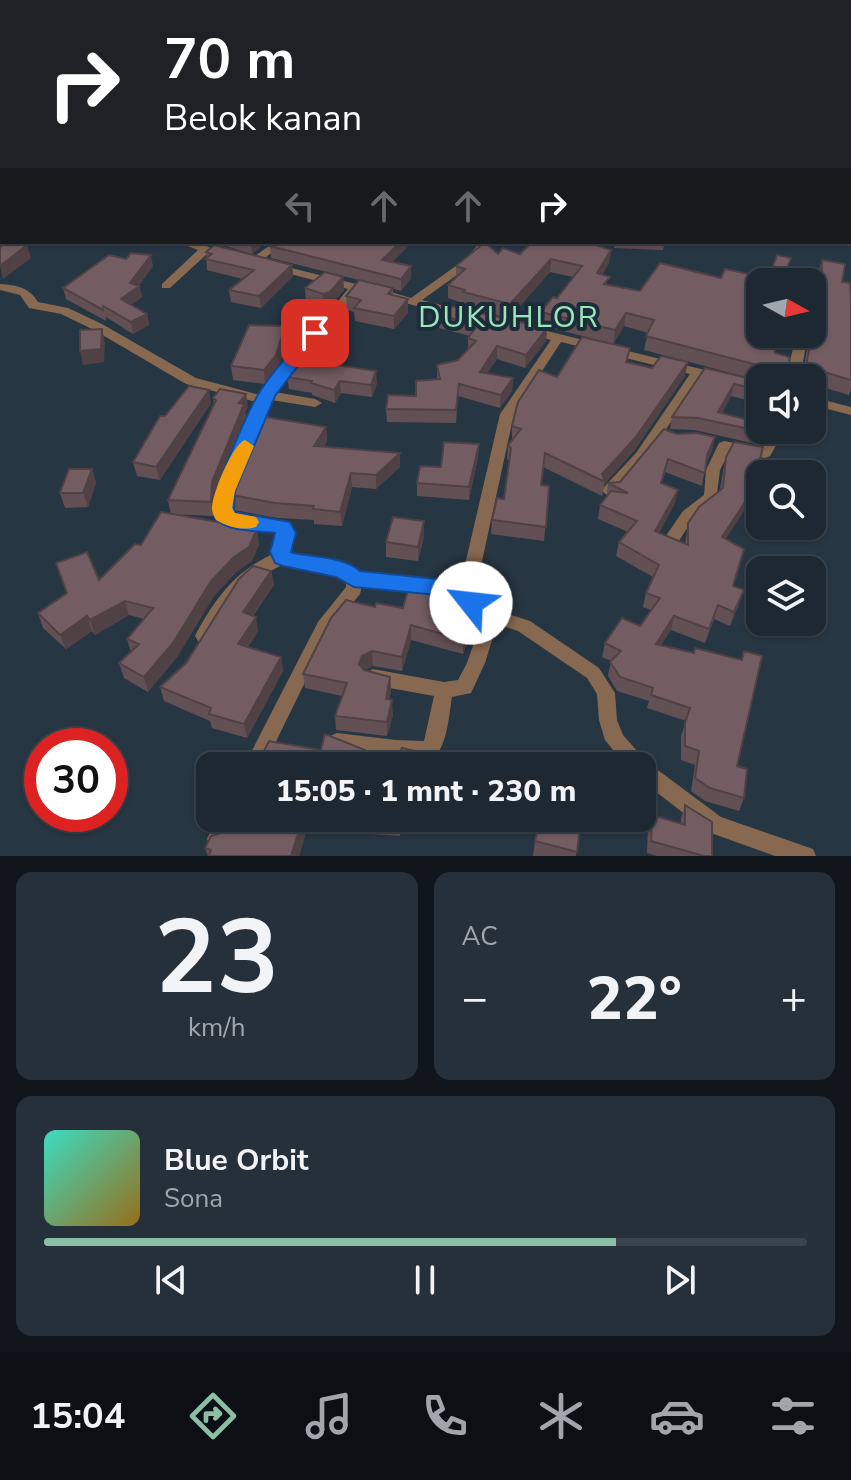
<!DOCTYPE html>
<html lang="id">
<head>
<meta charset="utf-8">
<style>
	:root { --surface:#1d2832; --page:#25303a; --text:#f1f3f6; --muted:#a0a6ac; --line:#3b444d; --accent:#8abfa5 }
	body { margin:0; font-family:"Nunito Sans",sans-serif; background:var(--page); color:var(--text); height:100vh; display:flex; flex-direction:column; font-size:30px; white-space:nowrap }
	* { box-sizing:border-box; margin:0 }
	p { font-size:26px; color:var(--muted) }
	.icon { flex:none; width:44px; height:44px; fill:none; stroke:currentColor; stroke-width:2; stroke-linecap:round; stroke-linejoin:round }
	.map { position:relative; height:856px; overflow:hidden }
	.side { display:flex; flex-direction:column; gap:16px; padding:16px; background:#10161c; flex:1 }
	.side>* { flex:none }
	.hud { position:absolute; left:0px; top:0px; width:852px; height:244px; box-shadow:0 2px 6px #0004,0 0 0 2px var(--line); background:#202124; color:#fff; overflow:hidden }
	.needle { width:52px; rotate:98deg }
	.fabs { position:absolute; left:746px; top:268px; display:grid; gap:16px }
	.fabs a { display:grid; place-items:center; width:80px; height:80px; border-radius:16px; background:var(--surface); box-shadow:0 2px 6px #0004,0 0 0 2px var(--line); font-size:40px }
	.speed { position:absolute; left:24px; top:728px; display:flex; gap:16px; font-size:40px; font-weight:700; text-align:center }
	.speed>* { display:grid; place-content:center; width:104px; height:104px; border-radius:50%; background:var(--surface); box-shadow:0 2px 6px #0004,0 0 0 2px var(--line); line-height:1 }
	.speed .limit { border:12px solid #d22; background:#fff; color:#111 }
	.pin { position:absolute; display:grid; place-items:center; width:68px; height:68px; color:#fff; margin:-34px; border-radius:16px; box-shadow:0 4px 12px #0006 }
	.me { position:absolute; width:88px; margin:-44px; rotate:299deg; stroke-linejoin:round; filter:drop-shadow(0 0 6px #0008) }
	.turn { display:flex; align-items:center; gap:28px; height:168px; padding:0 32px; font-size:36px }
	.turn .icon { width:104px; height:104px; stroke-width:2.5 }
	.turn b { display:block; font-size:56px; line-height:68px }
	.lanes { display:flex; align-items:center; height:76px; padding:0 32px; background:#0003; justify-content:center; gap:40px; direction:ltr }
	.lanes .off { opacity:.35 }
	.big { font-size:60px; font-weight:800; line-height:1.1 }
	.side .card { flex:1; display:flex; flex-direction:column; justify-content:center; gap:12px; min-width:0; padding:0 28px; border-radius:16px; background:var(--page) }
	.side .dial { align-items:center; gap:0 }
	.dial b { font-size:104px; line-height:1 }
	.song { display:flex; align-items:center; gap:24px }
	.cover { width:96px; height:96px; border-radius:12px; background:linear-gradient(135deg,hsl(170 70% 55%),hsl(40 70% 35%)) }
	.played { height:8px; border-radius:4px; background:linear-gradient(90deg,var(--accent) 75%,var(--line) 75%) }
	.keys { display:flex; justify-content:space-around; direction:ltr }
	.heat { display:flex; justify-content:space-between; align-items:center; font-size:44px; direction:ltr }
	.side .tiles { flex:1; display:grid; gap:16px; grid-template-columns:1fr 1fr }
	.card:last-child { grid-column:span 2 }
	.trip { position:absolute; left:196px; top:752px; width:460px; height:80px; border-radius:16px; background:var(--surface); box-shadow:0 2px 6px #0004,0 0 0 2px var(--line); font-weight:800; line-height:80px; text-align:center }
	.tabs { display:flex; height:128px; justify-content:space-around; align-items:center; background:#0c1014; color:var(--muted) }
	.tabs .icon { width:56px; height:56px }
	.tabs .active { color:var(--accent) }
	.tabs b { font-size:36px; color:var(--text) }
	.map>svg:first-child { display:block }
</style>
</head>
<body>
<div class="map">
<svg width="851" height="856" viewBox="0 0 851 856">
	<rect width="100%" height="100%" fill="#273643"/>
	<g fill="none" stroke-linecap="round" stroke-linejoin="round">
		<path fill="#866950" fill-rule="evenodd" d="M 0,63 L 2,63 L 2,69 L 0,69 Z
			M 177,242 L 194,242 L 233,255 L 227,258 L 208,253 L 170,288 L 162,288 L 162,284 L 198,250 Z
			M 270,242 L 280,242 L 279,247 L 257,264 L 249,264 L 249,260 L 269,246 Z
			M 480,242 L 491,242 L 475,262 L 422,300 L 464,311 L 466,314 L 464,317 L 460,318 L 387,298 L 385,296 L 391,292 L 411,298 L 467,258 Z
			M 275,264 L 360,285 L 369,289 L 363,292 L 359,291 L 275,392 L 315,399 L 322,403 L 315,407 L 271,400 L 233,491 L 231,512 L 288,523 L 294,533 L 289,553 L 338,563 L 358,573 L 461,582 L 500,414 L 551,340 L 527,334 L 525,331 L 527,328 L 531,327 L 725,375 L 727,378 L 720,382 L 701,377 L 646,459 L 615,494 L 605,494 L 602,490 L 605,486 L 636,453 L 690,374 L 561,342 L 514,414 L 476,589 L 479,600 L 486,607 L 530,621 L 599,668 L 615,693 L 617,720 L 623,735 L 647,762 L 721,817 L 813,849 L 816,856 L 775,856 L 708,832 L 642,781 L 642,766 L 626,766 L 605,740 L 599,720 L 597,694 L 587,678 L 518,631 L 497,624 L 485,663 L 471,693 L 452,697 C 449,713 447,757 427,760 C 419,761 409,759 401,758 L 397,766 L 376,766 L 381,756 L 330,748 L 327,742 L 330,736 L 337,733 L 396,740 L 424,741 L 434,696 L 373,685 L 367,682 L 364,677 L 367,672 L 373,669 L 444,682 L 458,680 L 467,663 L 482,619 C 469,615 463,607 461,595 L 362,586 L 360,594 L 330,631 L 264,766 L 244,766 L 318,622 L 346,587 L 346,582 L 329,573 L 284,564 L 261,576 L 241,593 L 210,641 L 204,643 L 198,641 L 195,636 C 214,600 235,571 273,554 L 272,552 L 277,532 C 265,530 224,527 217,518 C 206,504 248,420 256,402 L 186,384 L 94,330 L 61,314 L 29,308 L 20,295 L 0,290 L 0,284 C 16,285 29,287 38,302 L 68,308 L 102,324 L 196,378 L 260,395 L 348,289 L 271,269 L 271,265 Z
			M 801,336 L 807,340 L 800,378 L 786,378 L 795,340 Z
			M 812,397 L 851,407 L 851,415 L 812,405 Z
			M 771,430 L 785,430 L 770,456 L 765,458 L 729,452 L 720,470 L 716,501 L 693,519 L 675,547 L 663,547 L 661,543 L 683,511 L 704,495 L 706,470 L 719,443 L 724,441 L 761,448 Z
			M 217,818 L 238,818 L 225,846 L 218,849 L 211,846 L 207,839 Z"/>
	</g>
	<path fill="#635055" d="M 397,0 L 458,0 L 456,2 L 412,2 Z
		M 213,242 L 266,242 L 252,254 Z
		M 275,242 L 412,242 L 392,262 L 411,278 L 401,291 L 393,289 L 393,295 L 408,299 L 408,313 L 394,329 L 355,321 L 354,312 L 347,310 L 346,296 L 359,280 L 271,258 L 270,246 Z
		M 615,242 L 665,242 L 663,250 L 614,248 Z
		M 538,245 L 611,250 L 609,263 L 602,275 L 608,285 L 640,291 L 721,278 L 760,282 L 760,334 L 799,334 L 793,338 L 790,346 L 772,342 L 775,353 L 790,367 L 804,366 L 809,338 L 800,334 L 812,334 L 812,307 L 817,308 L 818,273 L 822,260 L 842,282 L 851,301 L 851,389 L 849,395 L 819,386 L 816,395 L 812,395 L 812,378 L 760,378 L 759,403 L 731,396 L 722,413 L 760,430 L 756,444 L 695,430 L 670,429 L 672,417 L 705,368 L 758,380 L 644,350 L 648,333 L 624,326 L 613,344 L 540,325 L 541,312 L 557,298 L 573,277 L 550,272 L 509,318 L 462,306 L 462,303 L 448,298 L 448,285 L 456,277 L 456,266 L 498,254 L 520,254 Z
		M 206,252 L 292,265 L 293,276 L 261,308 L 231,302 L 229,290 L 243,279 L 207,270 Z
		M 791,258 L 784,278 L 770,275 L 772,269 Z
		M 126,259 L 153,266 L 139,285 L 142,297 L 131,305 L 147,314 L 149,325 L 133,334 L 106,317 L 106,321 L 66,299 L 63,288 Z
		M 343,277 L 344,290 L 331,305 L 324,308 L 306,302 L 305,288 Z
		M 439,315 L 547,328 L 546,341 L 525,368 L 497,359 L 487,373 L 513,378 L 512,391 L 500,408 L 458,396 L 456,423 L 387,422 L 386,409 L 416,396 L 437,379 L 437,365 L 458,360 L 468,350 L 468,338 L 470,336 L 439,328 Z
		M 287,340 L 278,369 L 265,384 L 233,380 L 231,366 Z
		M 627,362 L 685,376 L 634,451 L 605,483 L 602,496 L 543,467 L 541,485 L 549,486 L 544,541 L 491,534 L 492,520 L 504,499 L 509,461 L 507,459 L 508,445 L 512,440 L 512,426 L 557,377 Z
		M 287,377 L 377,383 L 372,397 L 341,393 L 335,403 L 312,395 L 312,393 L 289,389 Z
		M 213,398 L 248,407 L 245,412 L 246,417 L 214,496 L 213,516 L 172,514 L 259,544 L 252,561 L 236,572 L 214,596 L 177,657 L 148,692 L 124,678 L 119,663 L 131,652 L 127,639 L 144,619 L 129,615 L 95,635 L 92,631 L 66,649 L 43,628 L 38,613 L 67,593 L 99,580 L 141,545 L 171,514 L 168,500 L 214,404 Z
		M 211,403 L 160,480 L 137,476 L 133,462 L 165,416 Z
		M 326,427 L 327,441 L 324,447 L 400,453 L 400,467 L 376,489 L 352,487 L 342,526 L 314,524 L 314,520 L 277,518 L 234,510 L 232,495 Z
		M 677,434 L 715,437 L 712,450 L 706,463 L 702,486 L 665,472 L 662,483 L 675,503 L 659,533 L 685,544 L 688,523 L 720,490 L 723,471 L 726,457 L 747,506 L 725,539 L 733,586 L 739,604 L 730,626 L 714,619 L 705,643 L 671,630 L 661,645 L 693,653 L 695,648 L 741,660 L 744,651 L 737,766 L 744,798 L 739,811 L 705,801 L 691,791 L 695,765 L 681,760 L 681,736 L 686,721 L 647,708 L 649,701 L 617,691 L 608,676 L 611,661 L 602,657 L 605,643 L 640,626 L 651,610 L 643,607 L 646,593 L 653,577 L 616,556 L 619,542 L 628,532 L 598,519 L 600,505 L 606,497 L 608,483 L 620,482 Z
		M 479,444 L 478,457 L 469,500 L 417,496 L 417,483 Z
		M 92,469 L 96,483 L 88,507 L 65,508 L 60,493 Z
		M 424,521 L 424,536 L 418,561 L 386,557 L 386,542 Z
		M 271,571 L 274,585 L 253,616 L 258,631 L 248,647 L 281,657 L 283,671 L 247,738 L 212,728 L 210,721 L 164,701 L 160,687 L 186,663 Z
		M 435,595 L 476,606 L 475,621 L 463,654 L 411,640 L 402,671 L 373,666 L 364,670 L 390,677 L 391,691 L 389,700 L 393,715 L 387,736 L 336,730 L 335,716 L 342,696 L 305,688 L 303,674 L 375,607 L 403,608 Z
		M 685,805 L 712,856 L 657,856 L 647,853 L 648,827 L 652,815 L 681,824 L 681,818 Z
		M 230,818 L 356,818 L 354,827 L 310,819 L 299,856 L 208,856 L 205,848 L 224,832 Z
		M 371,818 L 401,818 L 400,836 L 372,834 Z
		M 581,818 L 576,856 L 533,856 L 535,841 Z"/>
	<path fill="#504145" d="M 2,232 L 2,242 L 10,242 L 0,249 L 0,234 Z
		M 251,242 L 266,242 L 252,254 Z
		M 400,242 L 412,242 L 382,272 L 382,260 Z
		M 27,245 L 31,258 L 3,279 L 0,266 Z
		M 611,250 L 609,263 L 595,287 L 597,273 Z
		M 151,255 L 153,266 L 138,287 L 139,286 L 142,297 L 124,310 L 121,299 L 130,283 Z
		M 551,259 L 550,272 L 509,318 L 510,304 Z
		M 292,265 L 293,276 L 261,308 L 259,296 Z
		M 411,266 L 411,278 L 401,291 L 401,279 Z
		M 343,277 L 344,290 L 331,305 L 324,308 L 323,294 Z
		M 408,299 L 408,313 L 394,329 L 394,316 Z
		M 626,313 L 624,326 L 613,344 L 615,330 Z
		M 147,314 L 149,325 L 133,334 L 131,322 Z
		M 285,326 L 287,340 L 278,369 L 265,384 L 264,370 Z
		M 547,328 L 546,341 L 525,368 L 526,355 Z
		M 102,329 L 105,342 L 104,362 L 83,365 L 80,351 Z
		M 497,346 L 497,359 L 479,385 L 480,372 Z
		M 688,362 L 685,376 L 634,451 L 605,483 L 602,474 Z
		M 376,371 L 377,383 L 372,397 L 371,385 Z
		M 513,378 L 512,391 L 500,408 L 501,395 Z
		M 340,381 L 341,393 L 335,403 L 334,390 Z
		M 734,384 L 731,396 L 715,424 L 718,412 Z
		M 209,390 L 211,403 L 160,480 L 156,467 Z
		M 246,394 L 248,407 L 245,412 L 246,417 L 214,496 L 213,516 L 211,502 L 212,482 L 239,403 Z
		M 326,427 L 327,441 L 316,460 L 314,446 Z
		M 715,437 L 712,450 L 703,469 L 707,455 Z
		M 479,444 L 478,457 L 469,500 L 469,487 Z
		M 400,453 L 400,467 L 376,489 L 376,475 Z
		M 92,469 L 96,483 L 88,507 L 83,493 Z
		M 351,473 L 352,487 L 342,526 L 340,512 Z
		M 678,490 L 675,503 L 652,545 L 655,531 Z
		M 751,493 L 747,506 L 718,551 L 722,537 Z
		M 424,521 L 424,536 L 418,561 L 418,547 Z
		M 257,529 L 259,544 L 252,561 L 236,572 L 214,596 L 177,657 L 148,692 L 144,677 L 211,581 Z
		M 271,571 L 274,585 L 245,626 L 243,612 Z
		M 744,590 L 739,604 L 730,626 L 734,612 Z
		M 125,601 L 129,615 L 95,635 L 90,620 Z
		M 476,606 L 475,621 L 463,654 L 463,640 Z
		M 87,616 L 92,631 L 66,649 L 60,635 Z
		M 674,616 L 671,630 L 653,657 L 656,644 Z
		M 256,617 L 258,631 L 240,658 L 238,644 Z
		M 411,625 L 411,640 L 402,671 L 402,657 Z
		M 372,651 L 373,666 L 363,670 L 359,664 L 362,656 Z
		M 281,657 L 283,671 L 247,738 L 244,724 Z
		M 390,677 L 391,691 L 387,713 L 386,699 Z
		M 392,700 L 393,715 L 387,736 L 387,722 Z
		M 365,750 L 367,766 L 362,766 Z
		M 419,752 L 419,766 L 415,766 Z
		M 303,818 L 310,818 L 310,819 L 299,856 L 291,856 Z"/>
	<path fill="#735d63" stroke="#504145" stroke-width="2" d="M 757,0 L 850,0 L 851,19 L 850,2 L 756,2 Z
		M 2,171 L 2,232 L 0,234 L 0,172 Z
		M 9,242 L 27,245 L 0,266 L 0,247 Z
		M 275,242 L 400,242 L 382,260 L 411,266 L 401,279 L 270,246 Z
		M 485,242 L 498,254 L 503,248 L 520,254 L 531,243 L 538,245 L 541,242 L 587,242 L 611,250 L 597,273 L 610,277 L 604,284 L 640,291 L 660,263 L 721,278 L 725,269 L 772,279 L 770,282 L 760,282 L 760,334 L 770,334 L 775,353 L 789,357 L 790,367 L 806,366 L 812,334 L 812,307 L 820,308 L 822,260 L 845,264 L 842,282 L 850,283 L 851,301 L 851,380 L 821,371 L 821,381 L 812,380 L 812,378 L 800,378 L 800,375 L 769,367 L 767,375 L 765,367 L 646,336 L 654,320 L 626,313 L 615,330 L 541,312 L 553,297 L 557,298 L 582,266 L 551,259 L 510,304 L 463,292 L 465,290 L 448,285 L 465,269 L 456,266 Z
		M 214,245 L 292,265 L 259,296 L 229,290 L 254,270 L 205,259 L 212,254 L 206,252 Z
		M 131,253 L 151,255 L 130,283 L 139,286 L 121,299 L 147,314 L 131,322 L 103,306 L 103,310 L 63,288 L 109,255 L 126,259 Z
		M 777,255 L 791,258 L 786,271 L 772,269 Z
		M 325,272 L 343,277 L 330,292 L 323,294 L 305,288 Z
		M 359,280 L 393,288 L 388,294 L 408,299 L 394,316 L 354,308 L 361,300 L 346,296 Z
		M 450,306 L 547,328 L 526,355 L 497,346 L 480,372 L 513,378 L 501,395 L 459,384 L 456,410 L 386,409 L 388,395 L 416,396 L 416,381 L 440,379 L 437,365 L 458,360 L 476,341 L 468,338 L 478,325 L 439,315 Z
		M 249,325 L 285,326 L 276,355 L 264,370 L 231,366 Z
		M 102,329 L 101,349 L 80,351 L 80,330 Z
		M 582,337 L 630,348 L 626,362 L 652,368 L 661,356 L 688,362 L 636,437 L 602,474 L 605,482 L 545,453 L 541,485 L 549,486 L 546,527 L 492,520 L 497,498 L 504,499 L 511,448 L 508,445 L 521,429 L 512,426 L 518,402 L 539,370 L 557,377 Z
		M 298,359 L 376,371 L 371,385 L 340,381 L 334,390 L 311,383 L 312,381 L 287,377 Z
		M 705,368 L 760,381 L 760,390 L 734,384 L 718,412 L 760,423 L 759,431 L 698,418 L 672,417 Z
		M 189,386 L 209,390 L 156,467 L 133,462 L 160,416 L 165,416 Z
		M 220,389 L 246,394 L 239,403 L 244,404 L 212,482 L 211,502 L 168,500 L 216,400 L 213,398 Z
		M 260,416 L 326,427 L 314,446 L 400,453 L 376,475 L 351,473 L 340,512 L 313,509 L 314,506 L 275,503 L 232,495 L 233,477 Z
		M 664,429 L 677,434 L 697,433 L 715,437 L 707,455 L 705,473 L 668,459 L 661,483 L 678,490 L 655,531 L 688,545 L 688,523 L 699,507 L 723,488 L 726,457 L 734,442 L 763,447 L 751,493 L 722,537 L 744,549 L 733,586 L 744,590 L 734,612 L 718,605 L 709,629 L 674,616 L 656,644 L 694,653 L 695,648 L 742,660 L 744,651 L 762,656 L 737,766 L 747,769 L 744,798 L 710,788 L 695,778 L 699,751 L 685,746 L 685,723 L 690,708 L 651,695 L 653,688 L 620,677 L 610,662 L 621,651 L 605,643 L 622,618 L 640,626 L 660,598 L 646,593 L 659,565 L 619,542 L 637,521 L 600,505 L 611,491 L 628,493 L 608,483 L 620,482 Z
		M 444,442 L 479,444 L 469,487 L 417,483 L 420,466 L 441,467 Z
		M 69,469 L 92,469 L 83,493 L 60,493 Z
		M 161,512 L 257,529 L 249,547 L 234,557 L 211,581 L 173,643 L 144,677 L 119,663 L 139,644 L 127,639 L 153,608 L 125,601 L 90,620 L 87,616 L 60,635 L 38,613 L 67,593 L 56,563 L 87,552 L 99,580 L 135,544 L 141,545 Z
		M 393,517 L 424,521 L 418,547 L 386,542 Z
		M 253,566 L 271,571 L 243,612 L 256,617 L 238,644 L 281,657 L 244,724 L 209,714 L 211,708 L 160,687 L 186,663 L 239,579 Z
		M 411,579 L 435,584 L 433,595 L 476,606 L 463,640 L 411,625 L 402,657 L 372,651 L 362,656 L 359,664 L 364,670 L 390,677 L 386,699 L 392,700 L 387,722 L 335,716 L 347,683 L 303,674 L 331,618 L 346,600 L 375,607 L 376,603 L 403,608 Z
		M 325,734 L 365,750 L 362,766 L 254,766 L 258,753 L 264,751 L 269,741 L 321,750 Z
		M 402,748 L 419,752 L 415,766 L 388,766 L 392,755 L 399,753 Z
		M 685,805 L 712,822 L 712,856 L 704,856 L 651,841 L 652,815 L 685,825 Z
		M 230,818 L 303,818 L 291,856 L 209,856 L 211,850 L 205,848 L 211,836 L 224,832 Z
		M 371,818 L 400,818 L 399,822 L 371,820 Z
		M 540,818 L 581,818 L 577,852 L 535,841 Z"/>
	<path fill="#1a73e8" stroke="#114b97" stroke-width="2" d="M 315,328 L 323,333 L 275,396 L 235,491 L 234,512 L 290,522 L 296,533 L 291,552 L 293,553 C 314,557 345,557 360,571 L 475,583 L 482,603 L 479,609 L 471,611 L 463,609 L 459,597 L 354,587 L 336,577 L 283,566 L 275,563 L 270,552 L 275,533 C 260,531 226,532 216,519 C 204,506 249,409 259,393 C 273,370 293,350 310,330 Z"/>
	<path fill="#f59e0b" d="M 245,440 L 254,446 L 235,491 L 232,508 L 235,513 L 256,517 L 259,522 L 256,527 C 243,531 228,527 216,520 C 214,516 212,513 212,508 C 212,494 233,443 245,440 Z"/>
	<g text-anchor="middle" stroke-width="8" stroke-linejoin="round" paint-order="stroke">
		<g font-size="30" letter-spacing="2" fill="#9ae7ba" stroke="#1d2c39">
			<text x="509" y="327">DUKUHLOR</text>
		</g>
	</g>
</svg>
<div class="fabs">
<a><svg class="needle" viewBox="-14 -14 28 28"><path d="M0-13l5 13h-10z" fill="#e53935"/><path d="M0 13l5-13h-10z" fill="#a0a6ac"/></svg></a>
<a><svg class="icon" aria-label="sound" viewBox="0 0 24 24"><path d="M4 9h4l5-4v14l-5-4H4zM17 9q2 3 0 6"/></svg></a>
<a><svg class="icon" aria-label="search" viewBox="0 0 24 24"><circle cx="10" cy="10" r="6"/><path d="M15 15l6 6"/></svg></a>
<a><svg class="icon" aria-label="layers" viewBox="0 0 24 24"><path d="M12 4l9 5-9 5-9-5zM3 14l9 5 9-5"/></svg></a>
</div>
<div class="speed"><div class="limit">30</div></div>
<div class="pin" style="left:315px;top:333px;background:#d93025"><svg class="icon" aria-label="arrive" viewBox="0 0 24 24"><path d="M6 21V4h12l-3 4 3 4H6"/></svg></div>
<svg class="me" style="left:471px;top:603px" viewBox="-20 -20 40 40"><circle r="19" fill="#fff"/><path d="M0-13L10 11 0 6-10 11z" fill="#1a73e8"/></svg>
<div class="trip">15:05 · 1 mnt · 230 m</div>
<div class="hud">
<div class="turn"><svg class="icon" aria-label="right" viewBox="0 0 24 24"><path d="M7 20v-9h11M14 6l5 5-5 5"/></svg><div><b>70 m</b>Belok kanan</div></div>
<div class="lanes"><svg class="icon off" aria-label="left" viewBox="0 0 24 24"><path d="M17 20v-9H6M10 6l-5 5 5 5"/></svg><svg class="icon off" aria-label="ahead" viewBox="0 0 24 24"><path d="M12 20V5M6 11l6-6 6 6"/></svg><svg class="icon off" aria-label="ahead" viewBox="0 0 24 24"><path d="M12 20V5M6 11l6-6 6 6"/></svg><svg class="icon" aria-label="right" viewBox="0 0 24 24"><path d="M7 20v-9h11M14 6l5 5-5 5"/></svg></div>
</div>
</div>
<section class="side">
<div class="tiles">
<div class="card dial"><b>23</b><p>km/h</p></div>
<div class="card"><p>AC</p>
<div class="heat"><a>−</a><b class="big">22°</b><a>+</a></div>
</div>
<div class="card">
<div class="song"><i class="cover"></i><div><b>Blue Orbit</b><p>Sona</p></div></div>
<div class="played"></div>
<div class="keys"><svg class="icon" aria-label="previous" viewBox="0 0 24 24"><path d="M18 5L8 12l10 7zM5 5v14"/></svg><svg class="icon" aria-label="pause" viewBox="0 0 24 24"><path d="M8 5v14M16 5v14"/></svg><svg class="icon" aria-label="next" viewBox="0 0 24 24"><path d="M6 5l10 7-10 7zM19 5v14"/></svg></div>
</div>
</div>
</section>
<nav class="tabs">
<b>15:04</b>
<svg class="icon active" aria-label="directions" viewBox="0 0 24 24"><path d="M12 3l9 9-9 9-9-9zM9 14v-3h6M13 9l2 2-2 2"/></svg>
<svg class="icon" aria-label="music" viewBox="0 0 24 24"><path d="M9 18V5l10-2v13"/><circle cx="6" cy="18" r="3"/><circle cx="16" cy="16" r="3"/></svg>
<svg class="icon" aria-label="phone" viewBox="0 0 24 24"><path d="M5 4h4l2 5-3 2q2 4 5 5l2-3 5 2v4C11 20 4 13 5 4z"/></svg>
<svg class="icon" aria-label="climate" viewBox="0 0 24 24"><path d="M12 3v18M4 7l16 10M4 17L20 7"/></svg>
<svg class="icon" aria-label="car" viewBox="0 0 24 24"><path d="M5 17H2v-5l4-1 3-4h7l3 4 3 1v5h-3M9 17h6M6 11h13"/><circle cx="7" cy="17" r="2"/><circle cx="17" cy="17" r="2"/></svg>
<svg class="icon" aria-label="filters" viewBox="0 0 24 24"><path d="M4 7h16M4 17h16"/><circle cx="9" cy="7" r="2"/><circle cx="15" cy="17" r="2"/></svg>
</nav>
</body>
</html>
